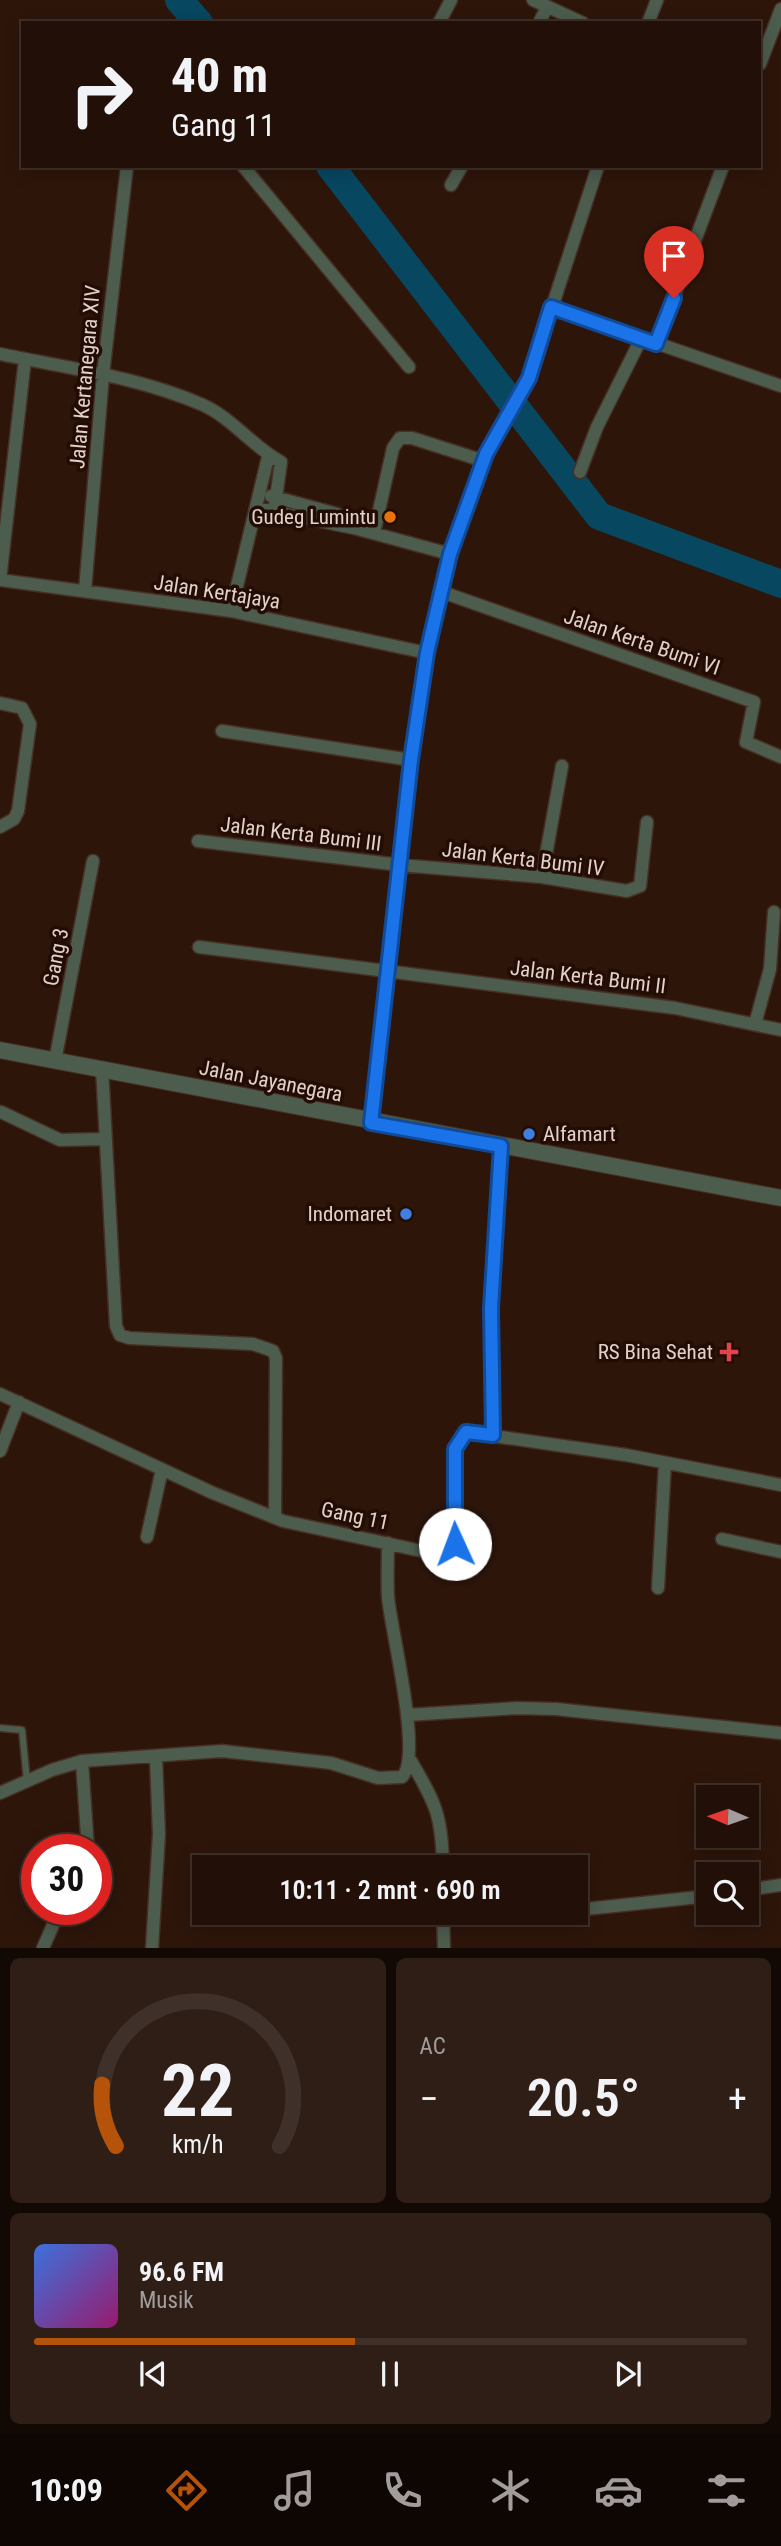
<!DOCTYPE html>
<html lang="id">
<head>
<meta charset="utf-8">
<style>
	:root { --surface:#221008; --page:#2e1e16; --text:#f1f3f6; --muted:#a29d9c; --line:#3f3029; --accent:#b45309 }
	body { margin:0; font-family:"Roboto Condensed",sans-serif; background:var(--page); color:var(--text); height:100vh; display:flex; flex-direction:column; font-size:26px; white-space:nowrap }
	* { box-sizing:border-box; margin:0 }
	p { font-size:23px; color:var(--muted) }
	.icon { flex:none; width:38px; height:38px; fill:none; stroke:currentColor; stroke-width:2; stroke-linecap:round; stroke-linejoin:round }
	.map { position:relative; height:1948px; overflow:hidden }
	.drawer { display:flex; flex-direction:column; gap:10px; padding:10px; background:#130904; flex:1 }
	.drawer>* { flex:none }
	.top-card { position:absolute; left:21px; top:21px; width:740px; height:147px; border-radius:0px; box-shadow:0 4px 18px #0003,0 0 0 2px var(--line); background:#221008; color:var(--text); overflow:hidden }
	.needle { width:46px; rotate:272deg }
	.tools { position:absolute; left:696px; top:1785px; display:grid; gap:14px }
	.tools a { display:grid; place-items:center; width:63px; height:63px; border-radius:0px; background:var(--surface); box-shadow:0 4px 18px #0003,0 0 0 2px var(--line); font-size:35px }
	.speed { position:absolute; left:21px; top:1834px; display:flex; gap:14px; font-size:35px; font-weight:700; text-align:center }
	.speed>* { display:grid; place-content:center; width:91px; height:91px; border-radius:50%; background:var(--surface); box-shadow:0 4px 18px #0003,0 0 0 2px var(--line); line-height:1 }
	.speed .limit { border:10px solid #d22; background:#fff; color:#111 }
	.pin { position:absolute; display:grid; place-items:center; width:60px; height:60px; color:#fff; margin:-72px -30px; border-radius:50% 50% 50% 0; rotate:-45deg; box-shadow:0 0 7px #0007 }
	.pin .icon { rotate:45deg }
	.me { position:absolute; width:77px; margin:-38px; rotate:358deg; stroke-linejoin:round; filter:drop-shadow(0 0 5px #0008) }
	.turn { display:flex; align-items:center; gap:24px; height:147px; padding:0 35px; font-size:32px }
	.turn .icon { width:91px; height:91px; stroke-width:2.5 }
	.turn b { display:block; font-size:49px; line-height:60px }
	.big { font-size:52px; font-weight:600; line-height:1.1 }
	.drawer .tile { flex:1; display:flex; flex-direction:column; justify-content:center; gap:10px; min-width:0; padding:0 24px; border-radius:10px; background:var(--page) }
	.drawer .dial { align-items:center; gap:0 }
	.dial svg { height:182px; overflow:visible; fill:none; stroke:var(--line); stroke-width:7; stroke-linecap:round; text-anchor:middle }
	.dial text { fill:var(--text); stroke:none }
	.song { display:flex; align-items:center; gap:21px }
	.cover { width:84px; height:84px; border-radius:10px; background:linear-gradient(135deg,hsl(220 70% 55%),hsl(320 70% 35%)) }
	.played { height:7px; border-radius:4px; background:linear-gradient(90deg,var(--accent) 45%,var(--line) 45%) }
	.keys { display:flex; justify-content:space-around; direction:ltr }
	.heat { display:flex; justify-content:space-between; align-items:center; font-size:38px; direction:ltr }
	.drawer .tiles { flex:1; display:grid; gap:10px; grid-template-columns:1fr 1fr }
	.tile:last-child { grid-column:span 2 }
	.trip { position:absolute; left:192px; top:1855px; width:396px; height:70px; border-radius:0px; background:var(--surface); box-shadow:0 4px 18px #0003,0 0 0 2px var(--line); font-weight:600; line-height:70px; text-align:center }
	.tabs { display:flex; height:112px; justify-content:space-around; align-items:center; background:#0e0603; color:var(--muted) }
	.tabs .icon { width:49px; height:49px }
	.tabs .on { color:var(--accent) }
	.tabs b { font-size:32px; color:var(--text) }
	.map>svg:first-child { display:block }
</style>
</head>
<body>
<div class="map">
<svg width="781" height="1948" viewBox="0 0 781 1948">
	<rect width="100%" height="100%" fill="#2d150a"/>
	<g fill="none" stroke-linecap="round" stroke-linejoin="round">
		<path stroke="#084760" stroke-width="28" d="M 179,0 L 199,23
			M 330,166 L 599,516 L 781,584"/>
		<g stroke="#462f25" stroke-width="9">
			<path id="service" d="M 0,1728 L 22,1730 L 27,1781"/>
		</g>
		<g stroke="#462f25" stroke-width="15">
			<path id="minor" d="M 533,0 L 583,23
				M 439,23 L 451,0
				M 539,23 L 547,7
				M 648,23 L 657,0
				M 760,64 L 781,9
				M 243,166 L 409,367
				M 451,185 L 462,166
				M 551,307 L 781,386
				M 656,344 L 723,166
				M 0,354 C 68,368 139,377 203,405 C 232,418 253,447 281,462 L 274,512
				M 580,472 L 597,427 L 641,339
				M 271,496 L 337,514 L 354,528
				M 257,508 L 354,528 L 450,554
				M 374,533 L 393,448 L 400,438 L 412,438 L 484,461
				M 0,580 L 231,611 L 427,653
				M 0,580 L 25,359
				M 85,591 L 103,375 L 127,166
				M 442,592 L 754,702 L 746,742 L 781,757
				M 231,611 L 268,457
				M 0,703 L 22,708 L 30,724 L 18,811 L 14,819 L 0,827
				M 222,731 L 411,760
				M 198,841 L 400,865 L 542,877 L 627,891 L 640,886 L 647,822
				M 542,877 L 562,766
				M 199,947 L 675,1008 L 781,1030
				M 755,1024 L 770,969 L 774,912
				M 55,1061 L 93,861
				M 102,1068 L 116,1326 L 120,1335 L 129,1338 L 253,1344 L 273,1351 L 276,1358 L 275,1516
				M 1,1112 L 60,1140 L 104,1139
				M 371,1123 L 411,760 L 427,653 L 450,554 L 486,454 L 529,378 L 598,166
				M 0,1394 L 213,1493 L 283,1521 L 440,1555 L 451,1552 L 455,1543 L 455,1449 L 466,1432 L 626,1455 L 781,1485
				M 493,1435 L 491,1308 L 501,1146
				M 0,1451 L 19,1402
				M 147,1537 L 162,1469
				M 722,1539 L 781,1552
				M 658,1588 L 665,1463
				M 407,1715 L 517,1708 L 556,1709 L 781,1733
				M 82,1761 L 88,1850
				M 411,1761 C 436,1804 442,1816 443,1867
				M 0,1793 L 52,1770 L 82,1761 L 222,1751 L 331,1763 L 378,1778 L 402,1777 C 423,1756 391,1631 388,1597 C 387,1580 388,1561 388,1543
				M 747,1890 L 781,1885
				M 576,1910 L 709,1896
				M 443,1913 L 444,1948
				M 43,1948 L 60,1909
				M 152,1948 L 159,1834 L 156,1758"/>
		</g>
		<g stroke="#462f25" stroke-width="18">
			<path id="tertiary" d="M 0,1050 L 781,1198"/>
		</g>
		<use href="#service" stroke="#4c5c4d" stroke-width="6"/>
		<use href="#minor" stroke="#4c5c4d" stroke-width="12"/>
		<use href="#tertiary" stroke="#4c5c4d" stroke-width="16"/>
	</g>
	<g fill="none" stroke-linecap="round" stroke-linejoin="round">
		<g stroke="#114b97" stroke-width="18">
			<path id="route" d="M 455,1544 L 455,1449 L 466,1432 L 493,1435 L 491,1308 L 501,1146 L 371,1123 L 411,760 L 427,653 L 450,554 L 486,454 L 529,378 L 551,307 L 656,344 L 674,298"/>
		</g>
		<use href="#route" stroke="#1a73e8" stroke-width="12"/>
	</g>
	<circle fill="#e8710a" stroke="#230c03" stroke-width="2.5" cx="390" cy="517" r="7"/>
	<g fill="#3f7fe0" stroke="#230c03" stroke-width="2.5">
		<circle cx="529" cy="1134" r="7"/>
		<circle cx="406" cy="1214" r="7"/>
	</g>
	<path fill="#e0444e" stroke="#230c03" stroke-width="2.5" d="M725.5 1341.5h7v7h7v7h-7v7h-7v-7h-7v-7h7z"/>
	<g text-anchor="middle" stroke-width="7" stroke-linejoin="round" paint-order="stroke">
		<g font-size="21" fill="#e2d1c9" stroke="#230c03">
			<text transform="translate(85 377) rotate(-85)" y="7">Jalan Kertanegara XIV</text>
			<text transform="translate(217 592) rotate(9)" y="7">Jalan Kertajaya</text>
			<text transform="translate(642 642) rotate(19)" y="7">Jalan Kerta Bumi VI</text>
			<text transform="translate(301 834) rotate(7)" y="7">Jalan Kerta Bumi III</text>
			<text transform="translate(523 859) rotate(7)" y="7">Jalan Kerta Bumi IV</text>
			<text transform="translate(56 957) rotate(-79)" y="7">Gang 3</text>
			<text transform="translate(588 977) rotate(7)" y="7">Jalan Kerta Bumi II</text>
			<text transform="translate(271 1081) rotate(11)" y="7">Jalan Jayanegara</text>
			<text transform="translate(355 1516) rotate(12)" y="7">Gang 11</text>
		</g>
		<g font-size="21" fill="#e2d1c9" stroke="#230c03" text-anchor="end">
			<text x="376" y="524">Gudeg Lumintu</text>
			<text x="543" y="1141" text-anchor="start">Alfamart</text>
			<text x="392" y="1221">Indomaret</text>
			<text x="713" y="1359">RS Bina Sehat</text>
		</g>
	</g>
</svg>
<div class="tools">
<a><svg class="needle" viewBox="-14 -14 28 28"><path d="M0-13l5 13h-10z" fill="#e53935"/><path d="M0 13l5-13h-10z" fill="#a29d9c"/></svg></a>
<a><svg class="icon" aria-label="search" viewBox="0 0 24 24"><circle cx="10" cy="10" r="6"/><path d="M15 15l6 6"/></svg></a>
</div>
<div class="speed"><div class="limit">30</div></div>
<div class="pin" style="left:674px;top:298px;background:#d93025"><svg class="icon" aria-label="arrive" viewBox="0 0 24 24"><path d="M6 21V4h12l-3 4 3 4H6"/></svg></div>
<svg class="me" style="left:455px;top:1544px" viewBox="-20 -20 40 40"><circle r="19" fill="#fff"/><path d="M0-13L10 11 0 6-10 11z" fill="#1a73e8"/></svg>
<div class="trip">10:11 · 2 mnt · 690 m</div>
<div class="top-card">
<div class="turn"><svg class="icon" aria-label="right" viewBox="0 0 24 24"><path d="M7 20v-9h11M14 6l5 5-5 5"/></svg><div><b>40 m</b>Gang 11</div></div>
</div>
</div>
<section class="drawer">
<div class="tiles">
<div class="tile dial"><svg viewBox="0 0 100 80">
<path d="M14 69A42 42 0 1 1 86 69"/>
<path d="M14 69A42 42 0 0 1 8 42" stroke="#b45309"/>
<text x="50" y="56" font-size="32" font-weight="700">22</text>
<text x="50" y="72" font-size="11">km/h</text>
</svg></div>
<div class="tile"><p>AC</p>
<div class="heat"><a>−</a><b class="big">20.5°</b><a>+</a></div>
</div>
<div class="tile">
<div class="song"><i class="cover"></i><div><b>96.6 FM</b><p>Musik</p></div></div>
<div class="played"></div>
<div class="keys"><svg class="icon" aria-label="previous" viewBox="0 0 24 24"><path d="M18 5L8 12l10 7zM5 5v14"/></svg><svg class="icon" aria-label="pause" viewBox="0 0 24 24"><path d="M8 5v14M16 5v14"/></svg><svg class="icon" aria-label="next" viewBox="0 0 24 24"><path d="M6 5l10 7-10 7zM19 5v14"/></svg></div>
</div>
</div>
</section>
<nav class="tabs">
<b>10:09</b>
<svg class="icon on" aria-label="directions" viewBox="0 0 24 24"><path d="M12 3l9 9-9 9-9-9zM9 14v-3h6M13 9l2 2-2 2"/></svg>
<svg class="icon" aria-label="music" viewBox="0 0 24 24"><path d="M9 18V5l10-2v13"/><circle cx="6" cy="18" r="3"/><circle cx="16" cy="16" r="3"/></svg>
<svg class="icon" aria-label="phone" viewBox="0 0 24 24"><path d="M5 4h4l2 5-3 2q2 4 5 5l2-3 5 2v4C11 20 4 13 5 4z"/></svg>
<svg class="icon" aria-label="climate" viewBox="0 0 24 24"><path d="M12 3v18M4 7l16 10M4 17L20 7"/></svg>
<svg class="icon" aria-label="car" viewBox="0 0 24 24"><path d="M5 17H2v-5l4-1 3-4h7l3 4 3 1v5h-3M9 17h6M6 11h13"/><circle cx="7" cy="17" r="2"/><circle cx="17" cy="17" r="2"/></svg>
<svg class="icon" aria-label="filters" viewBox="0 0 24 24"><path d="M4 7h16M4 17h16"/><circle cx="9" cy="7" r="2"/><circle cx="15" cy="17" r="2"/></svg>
</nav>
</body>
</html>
